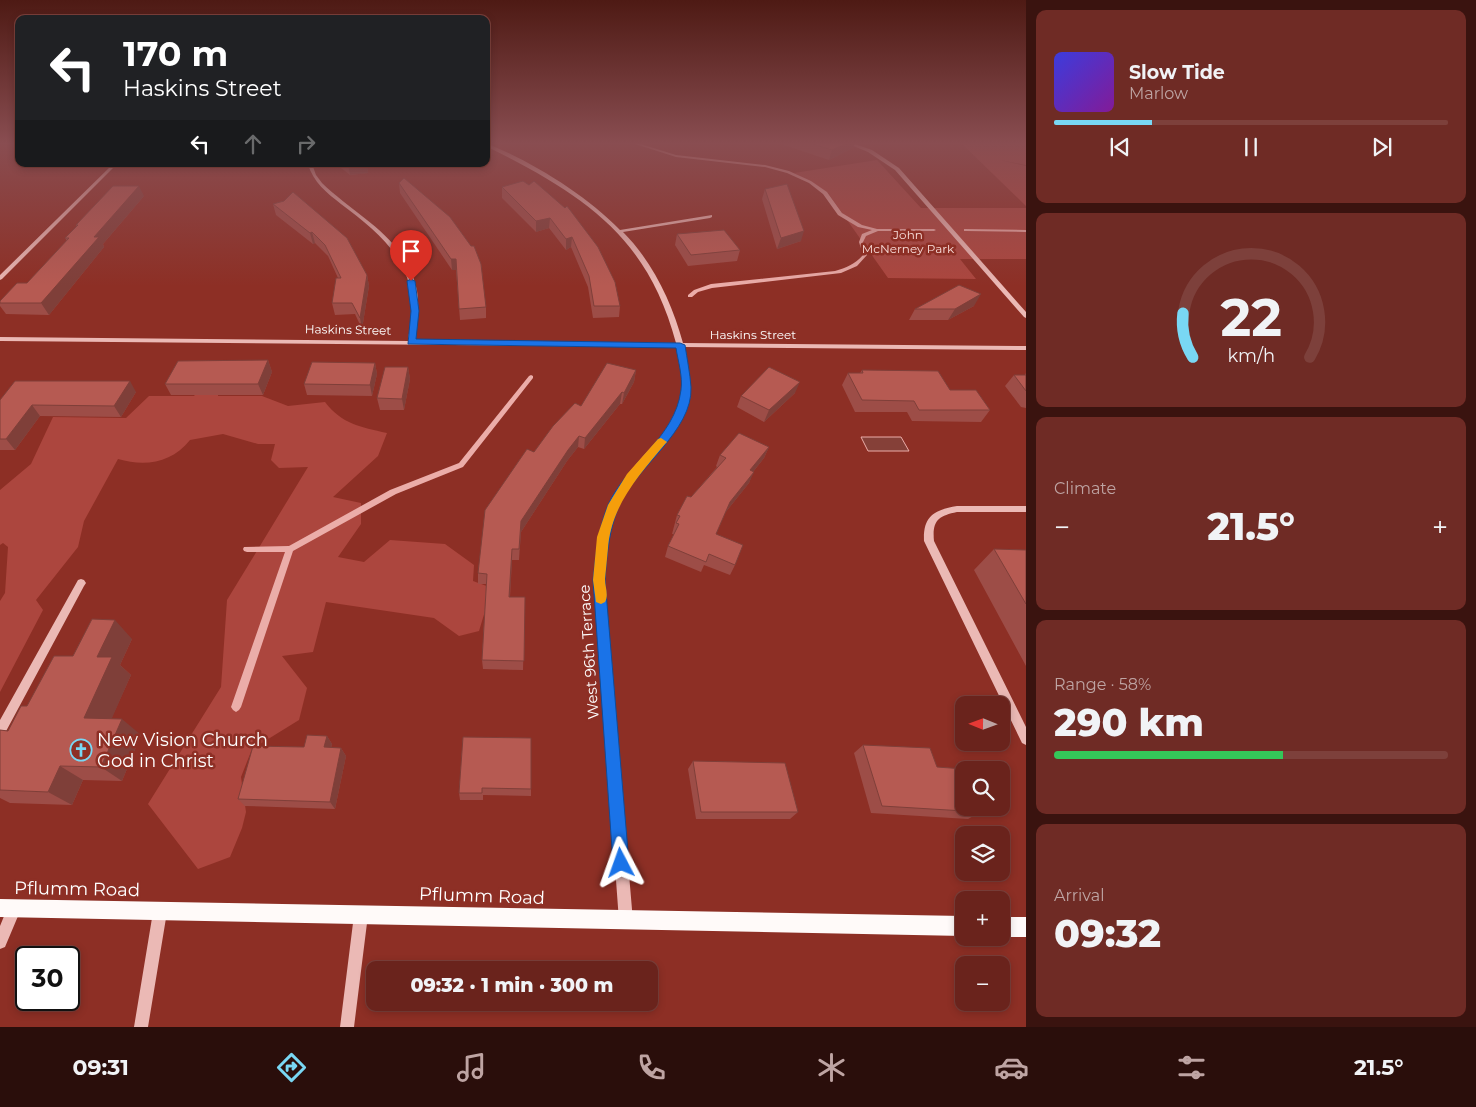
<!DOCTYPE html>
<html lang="en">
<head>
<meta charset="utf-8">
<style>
	:root { --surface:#6a231c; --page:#6f2b25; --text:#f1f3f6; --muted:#bea4a3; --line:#7d403b; --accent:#79d7f4 }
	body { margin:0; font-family:Montserrat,sans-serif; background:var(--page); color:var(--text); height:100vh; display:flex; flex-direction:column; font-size:19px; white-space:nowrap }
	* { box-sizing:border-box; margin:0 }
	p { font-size:16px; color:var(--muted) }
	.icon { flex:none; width:28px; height:28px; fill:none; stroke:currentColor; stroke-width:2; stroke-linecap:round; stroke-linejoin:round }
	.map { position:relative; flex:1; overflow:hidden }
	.details { display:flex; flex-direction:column; gap:10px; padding:10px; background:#3a130f; width:450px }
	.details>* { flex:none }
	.hud { position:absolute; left:15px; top:15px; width:475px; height:152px; border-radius:10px; box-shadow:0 2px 8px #0003,0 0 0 1px var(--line); background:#202124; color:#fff; overflow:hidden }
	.needle { width:32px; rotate:271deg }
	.controls { position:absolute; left:955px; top:696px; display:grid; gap:10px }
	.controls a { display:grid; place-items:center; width:55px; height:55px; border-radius:10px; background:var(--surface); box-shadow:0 2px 8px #0003,0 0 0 1px var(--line); font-size:25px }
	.speed { position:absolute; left:15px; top:946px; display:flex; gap:10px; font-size:25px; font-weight:700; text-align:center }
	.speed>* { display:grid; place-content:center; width:65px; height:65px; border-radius:50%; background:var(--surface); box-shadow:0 2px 8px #0003,0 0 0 1px var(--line); line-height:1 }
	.speed .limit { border:2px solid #111; border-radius:8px; background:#fff; color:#111 }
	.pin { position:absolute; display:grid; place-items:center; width:42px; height:42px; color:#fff; margin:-51px -21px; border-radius:50% 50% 50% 0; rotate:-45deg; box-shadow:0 0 5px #0007 }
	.pin .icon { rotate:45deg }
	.me { position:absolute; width:55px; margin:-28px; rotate:356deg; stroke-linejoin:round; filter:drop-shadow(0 0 4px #0008) }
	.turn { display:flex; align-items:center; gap:18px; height:105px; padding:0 25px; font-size:22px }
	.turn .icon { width:65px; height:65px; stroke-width:2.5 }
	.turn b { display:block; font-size:35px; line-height:42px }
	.lanes { display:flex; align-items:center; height:48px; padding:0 25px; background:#0003; justify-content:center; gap:25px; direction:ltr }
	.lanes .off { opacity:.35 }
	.big { font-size:38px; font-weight:800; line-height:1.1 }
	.details .tile { flex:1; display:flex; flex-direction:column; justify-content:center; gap:8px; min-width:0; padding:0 18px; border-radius:10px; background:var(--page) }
	.details .dial { align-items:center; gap:0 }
	.dial svg { height:130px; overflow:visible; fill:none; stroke:var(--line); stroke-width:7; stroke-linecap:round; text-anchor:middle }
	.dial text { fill:var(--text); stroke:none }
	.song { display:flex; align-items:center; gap:15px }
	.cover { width:60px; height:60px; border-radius:8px; background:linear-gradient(135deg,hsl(240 70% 55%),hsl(290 70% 35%)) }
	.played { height:5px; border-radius:2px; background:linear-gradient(90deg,var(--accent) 25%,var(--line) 25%) }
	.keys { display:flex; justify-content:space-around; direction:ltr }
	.heat { display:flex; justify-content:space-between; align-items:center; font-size:28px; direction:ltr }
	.charge { height:8px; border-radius:4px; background:linear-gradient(90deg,#34c759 58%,var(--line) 0) }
	.trip { position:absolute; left:366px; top:961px; width:292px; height:50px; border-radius:10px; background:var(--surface); box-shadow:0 2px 8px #0003,0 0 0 1px var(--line); font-weight:800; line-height:50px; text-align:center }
	.tabs { display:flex; height:80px; justify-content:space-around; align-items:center; background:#2a0e0b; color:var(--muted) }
	.tabs .icon { width:35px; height:35px }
	.tabs .on { color:var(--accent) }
	.tabs b { font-size:22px; color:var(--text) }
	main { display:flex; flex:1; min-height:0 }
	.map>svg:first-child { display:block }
</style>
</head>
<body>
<main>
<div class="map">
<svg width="1026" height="1027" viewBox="0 0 1026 1027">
	<rect width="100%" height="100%" fill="#8d2f25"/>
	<path fill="#ac463e" d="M 960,142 L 1026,142 L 1026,165 L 1000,160 L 1026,166 L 1026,206 Z
		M 877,160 L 921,208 L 1026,208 L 1026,259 L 960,259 L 976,279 L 888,278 L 828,193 L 794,173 Z
		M 205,382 L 218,388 L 218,396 L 262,396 L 288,406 L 325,402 C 342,424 360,427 387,433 L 378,456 L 333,497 L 361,503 L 361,524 L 338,557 L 364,562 L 390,540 L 445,544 L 474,565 L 473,581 L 492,588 L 479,631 L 459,636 L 434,618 L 326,602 L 313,652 L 282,656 L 307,688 L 299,720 L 252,749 L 241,777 L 246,812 L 242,828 L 230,857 L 198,869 L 148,804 L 221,687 L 227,600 L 308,467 L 279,468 L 271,460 L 275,444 L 258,444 L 223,434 L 190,440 C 172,463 145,467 118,459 L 84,521 L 78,547 L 36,600 L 43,610 L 0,692 L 0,601 L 5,593 L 8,547 L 3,543 L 0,545 L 0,490 L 31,464 L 53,417 L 126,418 L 149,396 L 194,396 Z"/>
	<path fill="#854038" stroke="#ebada9" d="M 861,437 L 901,437 L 909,451 L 868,451 Z"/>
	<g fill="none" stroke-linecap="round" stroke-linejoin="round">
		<path fill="#ebada9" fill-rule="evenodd" d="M 629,142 L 634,142 L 676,155 L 765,165 L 789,171 L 811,181 L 827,192 L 842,213 L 862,225 L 877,229 L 934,229 L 936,230 L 934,231 L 878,231 L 866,236 L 863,242 L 867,255 L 857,266 L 841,273 L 712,288 L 698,292 L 692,297 L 688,297 L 688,295 L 694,290 L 711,284 L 835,271 C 846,268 855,264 863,255 L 859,242 L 862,234 L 872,230 L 858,227 L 838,215 L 823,194 L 809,183 L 787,173 L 765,167 L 676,157 Z
			M 964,229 L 1026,230 L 1026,232 L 966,231 L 964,231 Z
			M 531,375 L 533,376 L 533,378 L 463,467 L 396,494 L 293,551 L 241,707 L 239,710 L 236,712 L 233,710 L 231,707 L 285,552 L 247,552 L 244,551 L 243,549 L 244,547 L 289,546 L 390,490 L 459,463 L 529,376 Z"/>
		<path fill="#ebb9b5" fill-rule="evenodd" d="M 844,142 L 849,142 L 872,150 L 899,168 L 1026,312 L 1026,318 L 1024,317 L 895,170 L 868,152 Z
			M 486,143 C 532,162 585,194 620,230 L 712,215 L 712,217 L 710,218 L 623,232 C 653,262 672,303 683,343 L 1026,346 L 1026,350 L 684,347 C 706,432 655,437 622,498 C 608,525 607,551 604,580 L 633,921 L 631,926 L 626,928 L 621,926 L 619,921 L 594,580 C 598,550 598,526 613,498 C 646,436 698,431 677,347 L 0,341 L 0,337 L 408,341 C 409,331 412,320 412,310 C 413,259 378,232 341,204 C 327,193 313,182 308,164 L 312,164 L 316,175 L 322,183 C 357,217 407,238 417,291 C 420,307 416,324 415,341 L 676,343 C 647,234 581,194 486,146 Z
			M 113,164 L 117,164 L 2,279 L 0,280 L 0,275 Z
			M 957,506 L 1026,506 L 1026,512 L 957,512 C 938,516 932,521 934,541 L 1026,727 L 1026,745 L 1022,743 L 924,541 C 923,516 934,510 957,506 Z
			M 81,579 L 84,580 L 86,583 L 84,586 L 4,735 L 0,737 L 0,720 L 78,580 Z
			M 14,902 L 19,904 L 21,909 L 5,947 L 0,949 L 0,926 L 9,904 Z
			M 160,905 L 165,907 L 167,912 L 148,1027 L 134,1027 L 153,912 L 155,907 Z
			M 361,908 L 366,910 L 368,915 L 354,1027 L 340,1027 L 354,915 L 356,910 Z"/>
		<path fill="#fffaf9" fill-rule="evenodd" d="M 0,899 L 964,916 L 964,936 L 0,917 Z
			M 1001,917 L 1026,917 L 1026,937 L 1001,937 Z"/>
	</g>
	<path fill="#9d4d47" d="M 775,142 L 864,142 L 860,144 L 855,142 L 853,148 L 829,160 Z
		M 336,164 L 367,164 L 368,173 L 350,175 Z
		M 534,181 L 620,306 L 619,317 L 593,318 L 588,287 L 571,247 L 566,250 L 549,228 L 536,232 L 502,198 L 502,187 L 529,185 Z
		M 399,183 L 486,307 L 486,318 L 460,320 L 456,270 L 452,270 L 400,193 Z
		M 765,189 L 801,241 L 777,249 L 762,199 Z
		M 144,196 L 103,244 L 104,247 L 49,315 L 6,314 L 0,306 L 0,301 L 27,283 L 67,241 L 65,238 L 76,227 L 76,225 Z
		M 284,201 L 367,275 L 369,286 L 362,329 L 355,314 L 335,315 L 332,303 L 338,278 L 328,256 L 315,243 L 313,244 L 276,215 L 273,204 Z
		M 677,234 L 740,250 L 737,261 L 688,266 L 675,245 Z
		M 974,306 L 948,320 L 909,320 L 915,309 Z
		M 268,360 L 272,372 L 263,395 L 171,395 L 165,384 Z
		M 375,363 L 377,374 L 372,396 L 307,395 L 304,384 Z
		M 408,367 L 410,379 L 404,410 L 380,410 L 377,398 Z
		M 636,370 L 634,382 L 622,404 L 620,404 L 584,449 L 578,447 L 567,461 L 521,532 L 519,560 L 512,560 L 510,597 L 525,597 L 523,670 L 483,669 L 482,660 L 486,584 L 478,584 L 478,573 L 534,452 L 581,406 Z
		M 862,370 L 950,390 L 990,410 L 981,422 L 912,421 L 907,412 L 855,412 L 842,385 L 848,373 L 860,373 Z
		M 1026,373 L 1026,408 L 1021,407 L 1005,386 L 1014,375 L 1025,375 Z
		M 136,392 L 121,417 L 40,416 L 15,450 L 0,450 L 0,400 Z
		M 795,393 L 764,422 L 737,407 L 741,396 Z
		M 769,447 L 764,458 L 753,472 L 749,483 L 725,513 L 716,534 L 735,565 L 730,575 L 704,565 L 701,572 L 665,557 L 668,546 L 674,534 L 672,534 L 677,515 L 691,497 L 717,467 L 716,466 L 720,455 Z
		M 994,549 L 1026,550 L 1026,666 L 974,570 Z
		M 132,639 L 120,665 L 131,675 L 111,719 L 141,735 L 122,781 L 83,780 L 72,805 L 10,803 L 0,798 L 0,730 L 8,731 L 27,706 L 73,656 Z
		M 327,736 L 332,744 L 331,748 L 341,748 L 346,756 L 335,809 L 245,806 L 238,799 L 304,747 Z
		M 463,737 L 531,789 L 531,796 L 483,795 L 483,800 L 460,800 L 459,793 Z
		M 863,745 L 937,767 L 981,812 L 968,819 L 871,813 L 854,753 Z
		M 693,761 L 798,812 L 790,819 L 696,819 L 688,769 Z"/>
	<path fill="#7f3f39" d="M 849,142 L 855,142 L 853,148 L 829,160 L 832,150 Z
		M 361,164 L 367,164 L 368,173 L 350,175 L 348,165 Z
		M 139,186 L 144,196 L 103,244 L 104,247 L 49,315 L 41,303 L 94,237 Z
		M 550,218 L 549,228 L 536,232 L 536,221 Z
		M 804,231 L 801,241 L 777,249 L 781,238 Z
		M 312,232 L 315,243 L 313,244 L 310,233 Z
		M 572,237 L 571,247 L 566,250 L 566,239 Z
		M 451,259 L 456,259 L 457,270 L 452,270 Z
		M 367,275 L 369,286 L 362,329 L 360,318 Z
		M 981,294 L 974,306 L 948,320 L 955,309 Z
		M 268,360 L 272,372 L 263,395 L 258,384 Z
		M 375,363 L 377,374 L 372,396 L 370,385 Z
		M 408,367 L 410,379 L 404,410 L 402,399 Z
		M 636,370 L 634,382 L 622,404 L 624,393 Z
		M 130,381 L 136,392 L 121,417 L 114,406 Z
		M 800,382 L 795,393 L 764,422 L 769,410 Z
		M 622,392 L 620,404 L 584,449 L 585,438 Z
		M 32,405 L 40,416 L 15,450 L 6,439 Z
		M 579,436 L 578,447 L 567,461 L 521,532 L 519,560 L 521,521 L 568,450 Z
		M 769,447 L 764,458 L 745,482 L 750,470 Z
		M 754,472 L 749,483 L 725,513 L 730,502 Z
		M 512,549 L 512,560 L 509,607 L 509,597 Z
		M 115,620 L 132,639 L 120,665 L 131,675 L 105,734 L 84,718 L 97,657 Z
		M 122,719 L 141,735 L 122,781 L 101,767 Z
		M 327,736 L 332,744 L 329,756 L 324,747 Z
		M 341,748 L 346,756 L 335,809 L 330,802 Z
		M 60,766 L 83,780 L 72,805 L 48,792 Z"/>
	<path fill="#b65a52" stroke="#7f3f39" d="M 806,142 L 849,142 L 832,150 Z
		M 346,164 L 361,164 L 348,165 Z
		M 404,178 L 450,217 L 471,246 L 474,246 L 481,264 L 486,307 L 459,309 L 456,259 L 451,259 L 399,183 Z
		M 523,181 L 529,185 L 534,181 L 565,208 L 567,206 L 598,247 L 615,282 L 620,306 L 594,306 L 589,276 L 572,237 L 566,239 L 550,218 L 536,221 L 502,187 Z
		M 787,184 L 804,231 L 781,238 L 765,189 Z
		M 113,186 L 139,186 L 94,237 L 99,237 L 41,303 L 0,303 L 0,301 L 17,283 L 27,283 L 69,238 L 65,238 L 78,225 L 76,225 Z
		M 293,192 L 347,238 L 367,275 L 360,318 L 352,303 L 332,303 L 336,278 L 341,278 L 325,245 L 312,232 L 310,233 L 273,204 L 284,201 Z
		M 724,230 L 740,250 L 691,255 L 677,234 Z
		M 959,285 L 981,294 L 955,309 L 915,309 Z
		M 268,360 L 258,384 L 165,384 L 178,361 Z
		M 312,362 L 375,363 L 370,385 L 304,384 Z
		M 607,363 L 636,370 L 624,393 L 622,392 L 585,438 L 579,436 L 568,450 L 521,521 L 519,549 L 512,549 L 509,597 L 525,597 L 524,661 L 482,660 L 487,574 L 478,573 L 485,510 L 527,449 L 534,452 L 553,426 L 575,403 L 581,406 Z
		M 385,367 L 408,367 L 402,399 L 377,398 Z
		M 769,367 L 800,382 L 769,410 L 741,396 Z
		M 862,370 L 938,371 L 950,390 L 976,390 L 990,410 L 919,410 L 914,401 L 862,400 L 848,373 L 863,373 Z
		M 1014,375 L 1026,375 L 1026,391 Z
		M 15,381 L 130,381 L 114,406 L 32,405 L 6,439 L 0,439 L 0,400 Z
		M 739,433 L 769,447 L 750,470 L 754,472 L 730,502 L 716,534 L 743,545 L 735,565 L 709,554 L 706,562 L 668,546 L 679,524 L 676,523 L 680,516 L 677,515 L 687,496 L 691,497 L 726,458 L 720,455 Z
		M 994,549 L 1026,550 L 1026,604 Z
		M 92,619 L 115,620 L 97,657 L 112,657 L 84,718 L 122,719 L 101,767 L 60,766 L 48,792 L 0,790 L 0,730 L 8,731 L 21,706 L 27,706 L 54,656 L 73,656 Z
		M 307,735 L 327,736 L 324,747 L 341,748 L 330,802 L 238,799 L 253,746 L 304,747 Z
		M 463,737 L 531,738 L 531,789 L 482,788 L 482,793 L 459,793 Z
		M 863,745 L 930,748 L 937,767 L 964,769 L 964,808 L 979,808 L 981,812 L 882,806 Z
		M 693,761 L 785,763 L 798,812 L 701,812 Z"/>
	<linearGradient id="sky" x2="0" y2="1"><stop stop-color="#4e1a14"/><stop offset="0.5" stop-color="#894d51"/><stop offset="1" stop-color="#894d51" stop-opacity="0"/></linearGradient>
	<rect width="1026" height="286" fill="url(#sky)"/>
	<path fill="#1a73e8" stroke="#114b97" d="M 411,279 L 415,281 L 419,311 L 416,339 L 680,343 L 685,345 C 687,359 690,373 691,387 C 693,431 636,467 619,506 C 609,530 607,554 605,580 L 629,863 L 627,869 L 621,872 L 615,869 L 613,863 L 593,580 C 596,554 598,530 608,505 C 627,463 675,438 681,390 C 683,377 678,361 676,348 L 408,344 L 411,311 L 407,281 Z"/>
	<path fill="#f59e0b" d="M 661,438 L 667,442 L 665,444 C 639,475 611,506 608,548 C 607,559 606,569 605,579 C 605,587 609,595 605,602 L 601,604 L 596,602 L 593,580 L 597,537 L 608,505 L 627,474 L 658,439 Z"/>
	<defs>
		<g id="church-ring" transform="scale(1.125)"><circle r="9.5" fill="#8d2f25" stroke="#79d7f4" stroke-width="1.5"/><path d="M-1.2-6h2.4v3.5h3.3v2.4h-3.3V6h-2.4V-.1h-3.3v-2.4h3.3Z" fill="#79d7f4"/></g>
	</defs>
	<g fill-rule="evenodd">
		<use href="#church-ring" x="81" y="750"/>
	</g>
	<g text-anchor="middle" stroke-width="5" stroke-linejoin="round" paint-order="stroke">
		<g font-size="12" fill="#f8dcd9" stroke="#8d2f25">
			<text x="908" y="239">John<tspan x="908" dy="14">McNerney Park</tspan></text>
		</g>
		<g font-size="12" fill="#fff" stroke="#8d2f25">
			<text transform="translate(348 330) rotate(1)" y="4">Haskins Street</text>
			<text x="753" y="339">Haskins Street</text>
		</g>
		<g font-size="15" fill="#fff" stroke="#8d2f25">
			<text transform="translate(589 652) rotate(-94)" y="5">West 96th Terrace</text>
		</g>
		<g font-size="18" fill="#fff" stroke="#8d2f25" text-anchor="start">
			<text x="97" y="746">New Vision Church<tspan x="97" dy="21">God in Christ</tspan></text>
		</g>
		<g font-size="18" fill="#fff" stroke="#8d2f25">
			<text transform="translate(77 889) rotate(1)" y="6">Pflumm Road</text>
			<text transform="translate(482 896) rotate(2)" y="6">Pflumm Road</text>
		</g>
	</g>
</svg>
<div class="controls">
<a><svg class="needle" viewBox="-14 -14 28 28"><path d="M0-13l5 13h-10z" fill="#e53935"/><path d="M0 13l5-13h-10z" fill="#bea4a3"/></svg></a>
<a><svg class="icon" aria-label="search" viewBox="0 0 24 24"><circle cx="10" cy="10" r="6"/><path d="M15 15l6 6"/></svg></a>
<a><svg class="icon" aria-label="layers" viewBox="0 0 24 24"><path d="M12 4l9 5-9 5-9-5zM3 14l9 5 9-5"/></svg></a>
<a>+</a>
<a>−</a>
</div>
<div class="speed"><div class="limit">30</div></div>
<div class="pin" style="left:411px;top:281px;background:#d93025"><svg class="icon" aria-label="arrive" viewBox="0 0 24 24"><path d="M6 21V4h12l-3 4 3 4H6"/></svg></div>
<svg class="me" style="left:621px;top:863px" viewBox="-20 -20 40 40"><path d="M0-17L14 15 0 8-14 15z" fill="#1a73e8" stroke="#fff" stroke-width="4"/></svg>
<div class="trip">09:32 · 1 min · 300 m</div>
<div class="hud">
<div class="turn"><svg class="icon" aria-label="left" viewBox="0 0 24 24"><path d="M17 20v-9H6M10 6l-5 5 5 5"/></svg><div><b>170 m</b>Haskins Street</div></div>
<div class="lanes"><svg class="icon" aria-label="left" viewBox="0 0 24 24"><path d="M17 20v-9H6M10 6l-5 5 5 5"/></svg><svg class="icon off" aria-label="ahead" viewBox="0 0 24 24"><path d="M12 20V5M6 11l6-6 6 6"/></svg><svg class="icon off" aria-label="right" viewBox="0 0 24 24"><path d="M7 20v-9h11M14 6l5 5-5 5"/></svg></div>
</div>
</div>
<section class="details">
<div class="tile">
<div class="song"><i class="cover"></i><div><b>Slow Tide</b><p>Marlow</p></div></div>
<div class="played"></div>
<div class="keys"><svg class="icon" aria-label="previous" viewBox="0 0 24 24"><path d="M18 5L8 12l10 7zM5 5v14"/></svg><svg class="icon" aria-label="pause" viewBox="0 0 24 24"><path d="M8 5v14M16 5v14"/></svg><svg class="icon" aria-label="next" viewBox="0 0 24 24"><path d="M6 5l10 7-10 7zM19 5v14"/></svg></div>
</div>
<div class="tile dial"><svg viewBox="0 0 100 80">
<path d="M14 69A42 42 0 1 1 86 69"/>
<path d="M14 69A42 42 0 0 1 8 42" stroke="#79d7f4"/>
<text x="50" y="56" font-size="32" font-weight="700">22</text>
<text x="50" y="72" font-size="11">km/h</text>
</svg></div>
<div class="tile"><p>Climate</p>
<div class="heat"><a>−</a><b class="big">21.5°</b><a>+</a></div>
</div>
<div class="tile"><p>Range · 58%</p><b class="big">290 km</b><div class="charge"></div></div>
<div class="tile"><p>Arrival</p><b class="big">09:32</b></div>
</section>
</main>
<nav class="tabs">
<b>09:31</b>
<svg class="icon on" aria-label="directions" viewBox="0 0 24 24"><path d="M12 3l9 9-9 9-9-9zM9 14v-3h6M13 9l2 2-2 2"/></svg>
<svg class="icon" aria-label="music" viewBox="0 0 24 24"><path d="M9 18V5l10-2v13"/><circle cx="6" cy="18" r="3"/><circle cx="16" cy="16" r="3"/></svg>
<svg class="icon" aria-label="phone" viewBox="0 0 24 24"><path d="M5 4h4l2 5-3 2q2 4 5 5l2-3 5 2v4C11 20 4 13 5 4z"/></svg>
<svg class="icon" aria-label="climate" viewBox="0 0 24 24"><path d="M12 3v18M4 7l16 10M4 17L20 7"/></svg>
<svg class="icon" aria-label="car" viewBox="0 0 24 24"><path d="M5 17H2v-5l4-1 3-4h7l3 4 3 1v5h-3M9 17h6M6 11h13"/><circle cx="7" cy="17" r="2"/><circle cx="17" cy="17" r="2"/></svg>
<svg class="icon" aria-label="filters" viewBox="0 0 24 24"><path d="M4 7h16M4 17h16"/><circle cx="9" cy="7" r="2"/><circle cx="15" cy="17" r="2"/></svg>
<b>21.5°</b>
</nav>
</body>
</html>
